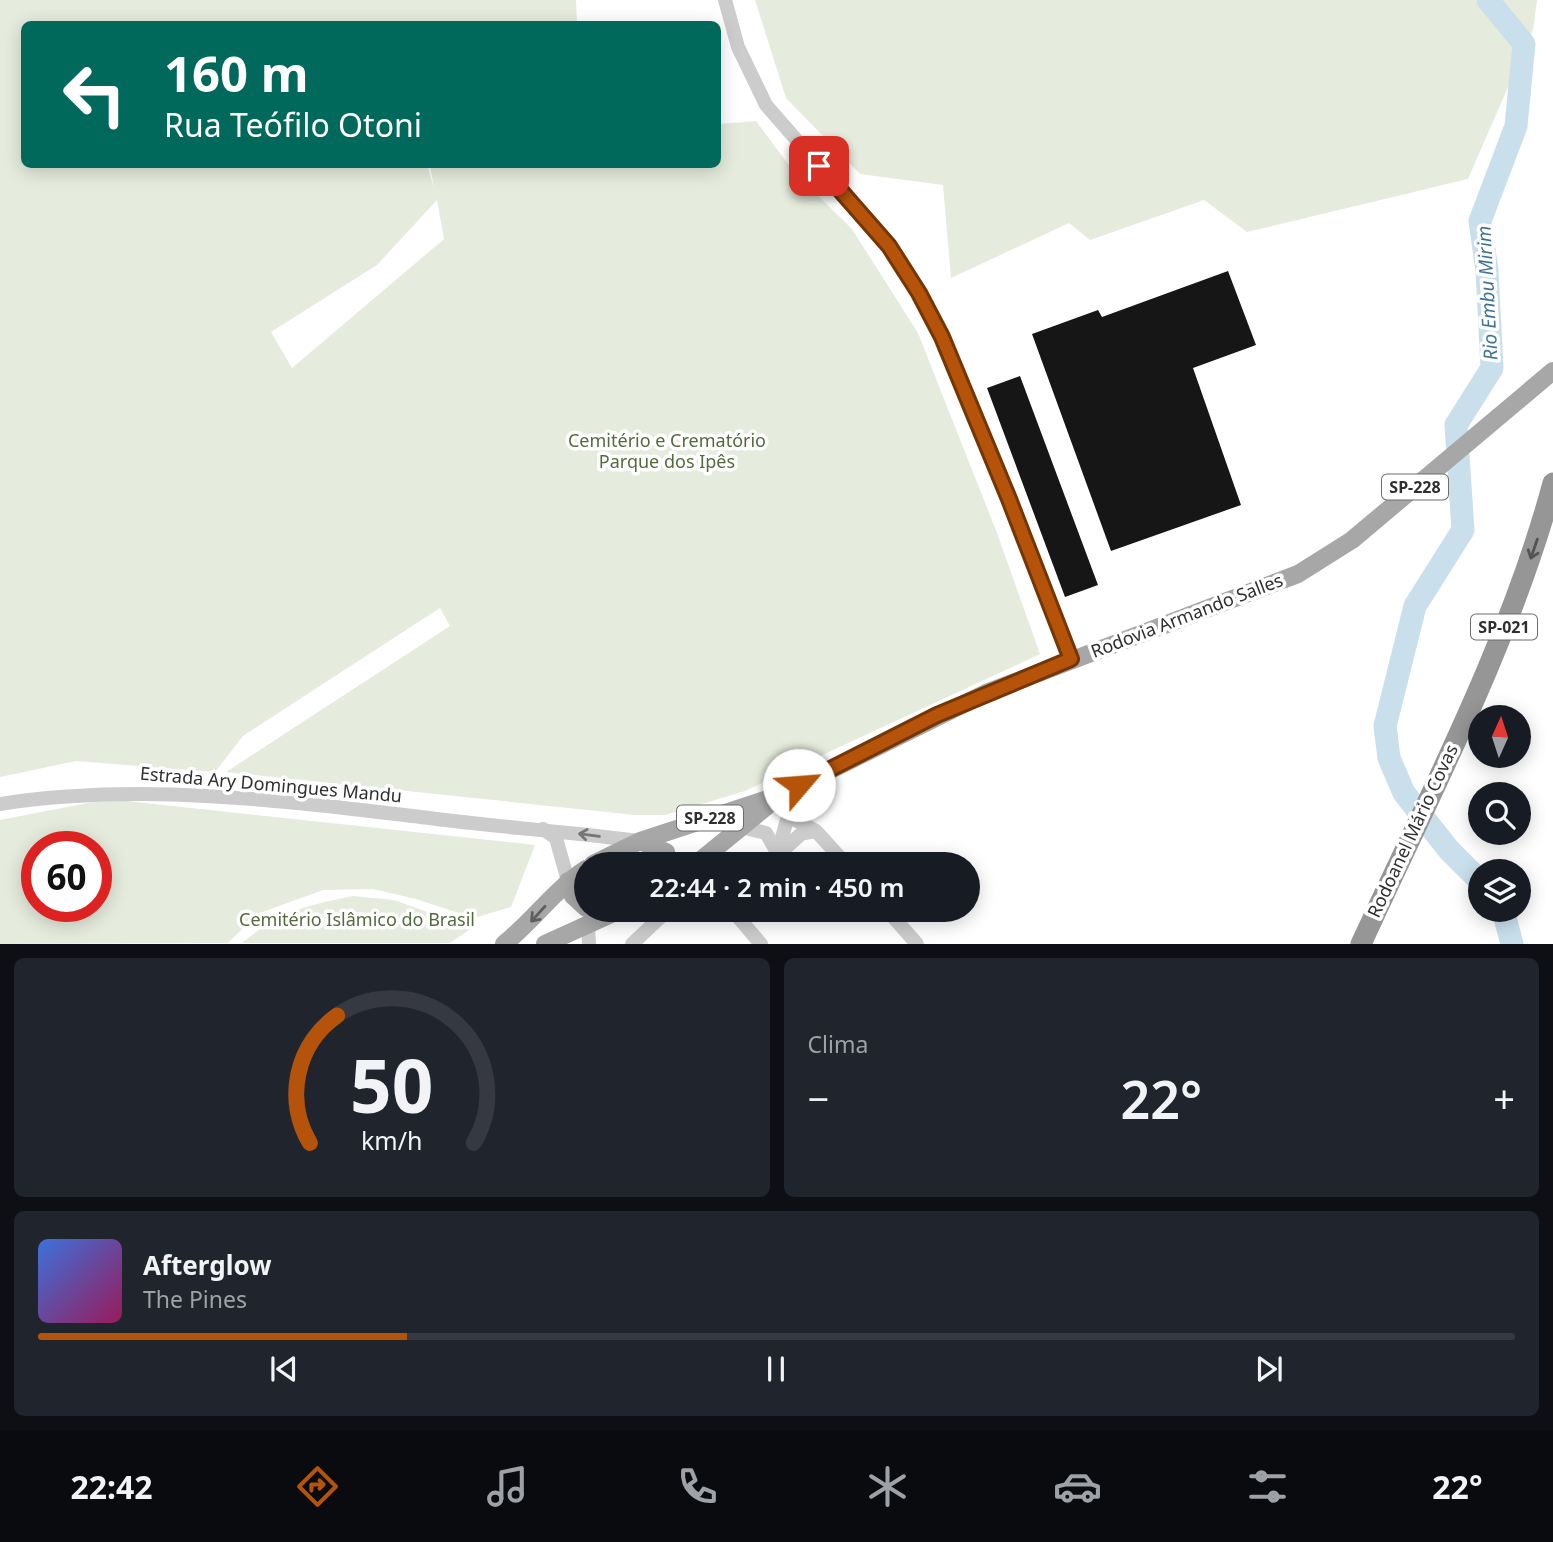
<!DOCTYPE html>
<html lang="pt">
<head>
<meta charset="utf-8">
<style>
	:root { --surface:#171b24; --page:#20242c; --text:#f1f3f6; --muted:#9ea1a6; --line:#363941; --accent:#b45309 }
	body { margin:0; font-family:"Noto Sans",sans-serif; background:var(--page); color:var(--text); height:100vh; display:flex; flex-direction:column; font-size:26px; white-space:nowrap }
	* { box-sizing:border-box; margin:0 }
	p { font-size:23px; color:var(--muted) }
	.icon { flex:none; width:38px; height:38px; fill:none; stroke:currentColor; stroke-width:2; stroke-linecap:round; stroke-linejoin:round }
	.map { position:relative; height:944px; overflow:hidden }
	.details { display:flex; flex-direction:column; gap:14px; padding:14px; background:#0d0f14; flex:1 }
	.details>* { flex:none }
	.top-card { position:absolute; left:21px; top:21px; width:700px; height:147px; border-radius:10px; box-shadow:0 4px 18px #0003; background:#00695c; color:#fff; overflow:hidden }
	.needle { width:46px; rotate:3deg }
	.fabs { position:absolute; left:1468px; top:705px; display:grid; gap:14px }
	.fabs a { display:grid; place-items:center; width:63px; height:63px; border-radius:50%; background:var(--surface); box-shadow:0 4px 18px #0003; font-size:35px }
	.speed { position:absolute; left:21px; top:831px; display:flex; gap:14px; font-size:35px; font-weight:700; text-align:center }
	.speed>* { display:grid; place-content:center; width:91px; height:91px; border-radius:50%; background:var(--surface); box-shadow:0 4px 18px #0003; line-height:1 }
	.speed .limit { border:10px solid #d22; background:#fff; color:#111 }
	.pin { position:absolute; display:grid; place-items:center; width:60px; height:60px; color:#fff; margin:-30px; border-radius:14px; box-shadow:0 4px 10px #0006 }
	.me { position:absolute; width:77px; margin:-38px; rotate:63deg; stroke-linejoin:round; filter:drop-shadow(0 0 5px #0008) }
	.turn { display:flex; align-items:center; gap:24px; height:147px; padding:0 28px; font-size:32px }
	.turn .icon { width:91px; height:91px; stroke-width:2.5 }
	.turn b { display:block; font-size:49px; line-height:60px }
	.big { font-size:52px; font-weight:600; line-height:1.1 }
	.details .tile { flex:1; display:flex; flex-direction:column; justify-content:center; gap:10px; min-width:0; padding:0 24px; border-radius:10px; background:var(--page) }
	.details .dial { align-items:center; gap:0 }
	.dial svg { height:182px; overflow:visible; fill:none; stroke:var(--line); stroke-width:7; stroke-linecap:round; text-anchor:middle }
	.dial text { fill:var(--text); stroke:none }
	.song { display:flex; align-items:center; gap:21px }
	.cover { width:84px; height:84px; border-radius:10px; background:linear-gradient(135deg,hsl(220 70% 55%),hsl(330 70% 35%)) }
	.played { height:7px; border-radius:4px; background:linear-gradient(90deg,var(--accent) 25%,var(--line) 25%) }
	.keys { display:flex; justify-content:space-around; direction:ltr }
	.heat { display:flex; justify-content:space-between; align-items:center; font-size:38px; direction:ltr }
	.details .tiles { flex:1; display:grid; gap:14px; grid-template-columns:1fr 1fr }
	.tile:last-child { grid-column:span 2 }
	.trip { position:absolute; left:574px; top:852px; width:406px; height:70px; border-radius:35px; background:var(--surface); box-shadow:0 4px 18px #0003; font-weight:600; line-height:70px; text-align:center }
	.tabs { display:flex; height:112px; justify-content:space-around; align-items:center; background:#090b0e; color:var(--muted) }
	.tabs .icon { width:49px; height:49px }
	.tabs .on { color:var(--accent) }
	.tabs b { font-size:32px; color:var(--text) }
	.map>svg:first-child { display:block }
</style>
</head>
<body>
<div class="map">
<svg width="1553" height="944" viewBox="0 0 1553 944">
	<rect width="100%" height="100%" fill="#fff"/>
	<path fill="#e5ecdd" fill-rule="evenodd" d="M 0,0 L 576,0 L 577,24 L 24,24 L 24,164 L 427,165 L 434,188 L 430,165 L 718,164 L 718,124 L 756,121 L 794,172 L 852,229 L 918,333 L 997,533 L 1040,654 L 745,791 L 665,815 L 635,815 L 226,772 L 450,626 L 440,608 L 243,736 L 215,772 L 76,761 L 0,777 ZM 437,200 L 444,239 L 292,368 L 271,332 L 377,265 Z
		M 755,0 L 1537,0 L 1533,30 L 1468,179 L 1247,232 L 1204,200 L 1090,240 L 1069,223 L 951,278 L 943,185 L 860,174 L 786,98 Z
		M 108,799 L 535,845 L 511,907 L 474,918 L 416,899 L 373,889 L 323,890 L 257,914 L 228,943 L 0,944 L 0,820 ZM 37,847 L 96,847 L 96,906 L 37,906 Z
		M 353,896 L 394,900 L 472,928 L 450,943 L 242,943 C 280,911 305,906 353,896 Z"/>
	<g fill="none" stroke-linecap="round" stroke-linejoin="round">
		<path stroke="#c9dfec" stroke-width="23" d="M 1480,881 L 1449,850 L 1404,793 L 1389,758 L 1385,726 L 1415,606 L 1463,530 L 1456,425 L 1492,368 L 1487,271 L 1480,221 L 1516,126 L 1524,44 L 1488,0
			M 1503,910 L 1512,944"/>
	</g>
	<path fill="#161616" d="M 1228,271 L 1256,345 L 1193,368 L 1241,505 L 1111,551 L 1032,334 L 1098,310 L 1102,317 Z
		M 1020,376 L 1098,585 L 1065,597 L 987,388 Z"/>
	<g fill="none" stroke-linecap="round" stroke-linejoin="round">
		<path stroke="#ccc" stroke-width="14" d="M 725,0 L 738,47 L 766,105 L 889,246 L 919,293 L 942,337 L 1009,499 L 1071,659
			M 0,804 C 142,782 287,801 429,818 C 499,827 569,832 640,841
			M 788,816 L 816,831 L 846,864
			M 741,827 L 766,833 L 778,854
			M 543,829 L 556,838 L 568,881
			M 780,853 L 801,834 L 816,831
			M 774,864 C 785,837 785,804 808,784
			M 732,910 L 761,944
			M 887,910 L 917,944
			M 588,925 L 589,944
			M 632,944 L 668,910"/>
		<path stroke="#a7a7a7" stroke-width="18" d="M 640,841 L 666,852 L 669,864
			M 593,864 L 640,841 L 780,795 L 986,693 L 1298,574 L 1352,540 L 1553,371
			M 696,864 L 772,802
			M 568,881 L 573,896 L 586,908
			M 504,944 C 534,920 555,889 586,869
			M 545,944 L 620,910"/>
		<path stroke="#969696" stroke-width="21" d="M 1361,944 C 1429,796 1511,640 1553,483"/>
	</g>
	<defs><path id="oneway-shaft" d="M-6 0H5M1.5-3L5.5 0L1.5 3" fill="none" stroke-width="1.6" stroke-linecap="round" stroke-linejoin="round" transform="scale(1.75)"/></defs>
	<use stroke="#535353" href="#oneway-shaft" transform="translate(1534 549) rotate(109)"/>
	<use stroke="#767676" href="#oneway-shaft" transform="translate(589 835) rotate(-172)"/>
	<use stroke="#5f5f5f" href="#oneway-shaft" transform="translate(538 914) rotate(132)"/>
	<g fill="none" stroke-linecap="round" stroke-linejoin="round">
		<g stroke="#753606" stroke-width="18">
			<path id="route" d="M 799,785 L 937,715 L 1071,659 L 1009,499 L 942,337 L 919,293 L 889,246 L 819,166"/>
		</g>
		<use href="#route" stroke="#b45309" stroke-width="12"/>
	</g>
	<g text-anchor="middle" stroke-width="7" stroke-linejoin="round" paint-order="stroke">
		<g fill="#fff" stroke="#6d6d6d" stroke-width="2">
			<rect x="1382" y="474.5" width="66" height="25" rx="5"/>
			<rect x="1471" y="614.5" width="66" height="25" rx="5"/>
			<rect x="677" y="805.5" width="66" height="25" rx="5"/>
		</g>
		<g font-size="16" font-weight="bold" fill="#2f2f2f">
			<text x="1415" y="493">SP-228</text>
			<text x="1504" y="633">SP-021</text>
			<text x="710" y="824">SP-228</text>
		</g>
		<g font-size="18" fill="#536b3c" stroke="#fff">
			<text x="667" y="447">Cemitério e Crematório<tspan x="667" dy="21">Parque dos Ipês</tspan></text>
			<text x="357" y="926">Cemitério Islâmico do Brasil</text>
		</g>
		<g font-size="18" fill="#2f2f2f" stroke="#fff">
			<text transform="translate(1187 616) rotate(-21)" y="6">Rodovia Armando Salles</text>
			<text transform="translate(271 785) rotate(5)" y="6">Estrada Ary Domingues Mandu</text>
			<text transform="translate(1413 831) rotate(-65)" y="6">Rodoanel Mário Covas</text>
		</g>
		<g font-size="19" font-style="italic" fill="#3d7292" stroke="#fff">
			<text transform="translate(1487 293) rotate(-93)" y="7">Rio Embu Mirim</text>
		</g>
	</g>
</svg>
<div class="fabs">
<a><svg class="needle" viewBox="-14 -14 28 28"><path d="M0-13l5 13h-10z" fill="#e53935"/><path d="M0 13l5-13h-10z" fill="#9ea1a6"/></svg></a>
<a><svg class="icon" aria-label="search" viewBox="0 0 24 24"><circle cx="10" cy="10" r="6"/><path d="M15 15l6 6"/></svg></a>
<a><svg class="icon" aria-label="layers" viewBox="0 0 24 24"><path d="M12 4l9 5-9 5-9-5zM3 14l9 5 9-5"/></svg></a>
</div>
<div class="speed"><div class="limit">60</div></div>
<div class="pin" style="left:819px;top:166px;background:#d93025"><svg class="icon" aria-label="arrive" viewBox="0 0 24 24"><path d="M6 21V4h12l-3 4 3 4H6"/></svg></div>
<svg class="me" style="left:799px;top:785px" viewBox="-20 -20 40 40"><circle r="19" fill="#fff"/><path d="M0-13L10 11 0 6-10 11z" fill="#b45309"/></svg>
<div class="trip">22:44 · 2 min · 450 m</div>
<div class="top-card">
<div class="turn"><svg class="icon" aria-label="left" viewBox="0 0 24 24"><path d="M17 20v-9H6M10 6l-5 5 5 5"/></svg><div><b>160 m</b>Rua Teófilo Otoni</div></div>
</div>
</div>
<section class="details">
<div class="tiles">
<div class="tile dial"><svg viewBox="0 0 100 80">
<path d="M14 69A42 42 0 1 1 86 69"/>
<path d="M14 69A42 42 0 0 1 26 13" stroke="#b45309"/>
<text x="50" y="56" font-size="32" font-weight="700">50</text>
<text x="50" y="72" font-size="11">km/h</text>
</svg></div>
<div class="tile"><p>Clima</p>
<div class="heat"><a>−</a><b class="big">22°</b><a>+</a></div>
</div>
<div class="tile">
<div class="song"><i class="cover"></i><div><b>Afterglow</b><p>The Pines</p></div></div>
<div class="played"></div>
<div class="keys"><svg class="icon" aria-label="previous" viewBox="0 0 24 24"><path d="M18 5L8 12l10 7zM5 5v14"/></svg><svg class="icon" aria-label="pause" viewBox="0 0 24 24"><path d="M8 5v14M16 5v14"/></svg><svg class="icon" aria-label="next" viewBox="0 0 24 24"><path d="M6 5l10 7-10 7zM19 5v14"/></svg></div>
</div>
</div>
</section>
<nav class="tabs">
<b>22:42</b>
<svg class="icon on" aria-label="directions" viewBox="0 0 24 24"><path d="M12 3l9 9-9 9-9-9zM9 14v-3h6M13 9l2 2-2 2"/></svg>
<svg class="icon" aria-label="music" viewBox="0 0 24 24"><path d="M9 18V5l10-2v13"/><circle cx="6" cy="18" r="3"/><circle cx="16" cy="16" r="3"/></svg>
<svg class="icon" aria-label="phone" viewBox="0 0 24 24"><path d="M5 4h4l2 5-3 2q2 4 5 5l2-3 5 2v4C11 20 4 13 5 4z"/></svg>
<svg class="icon" aria-label="climate" viewBox="0 0 24 24"><path d="M12 3v18M4 7l16 10M4 17L20 7"/></svg>
<svg class="icon" aria-label="car" viewBox="0 0 24 24"><path d="M5 17H2v-5l4-1 3-4h7l3 4 3 1v5h-3M9 17h6M6 11h13"/><circle cx="7" cy="17" r="2"/><circle cx="17" cy="17" r="2"/></svg>
<svg class="icon" aria-label="filters" viewBox="0 0 24 24"><path d="M4 7h16M4 17h16"/><circle cx="9" cy="7" r="2"/><circle cx="15" cy="17" r="2"/></svg>
<b>22°</b>
</nav>
</body>
</html>
